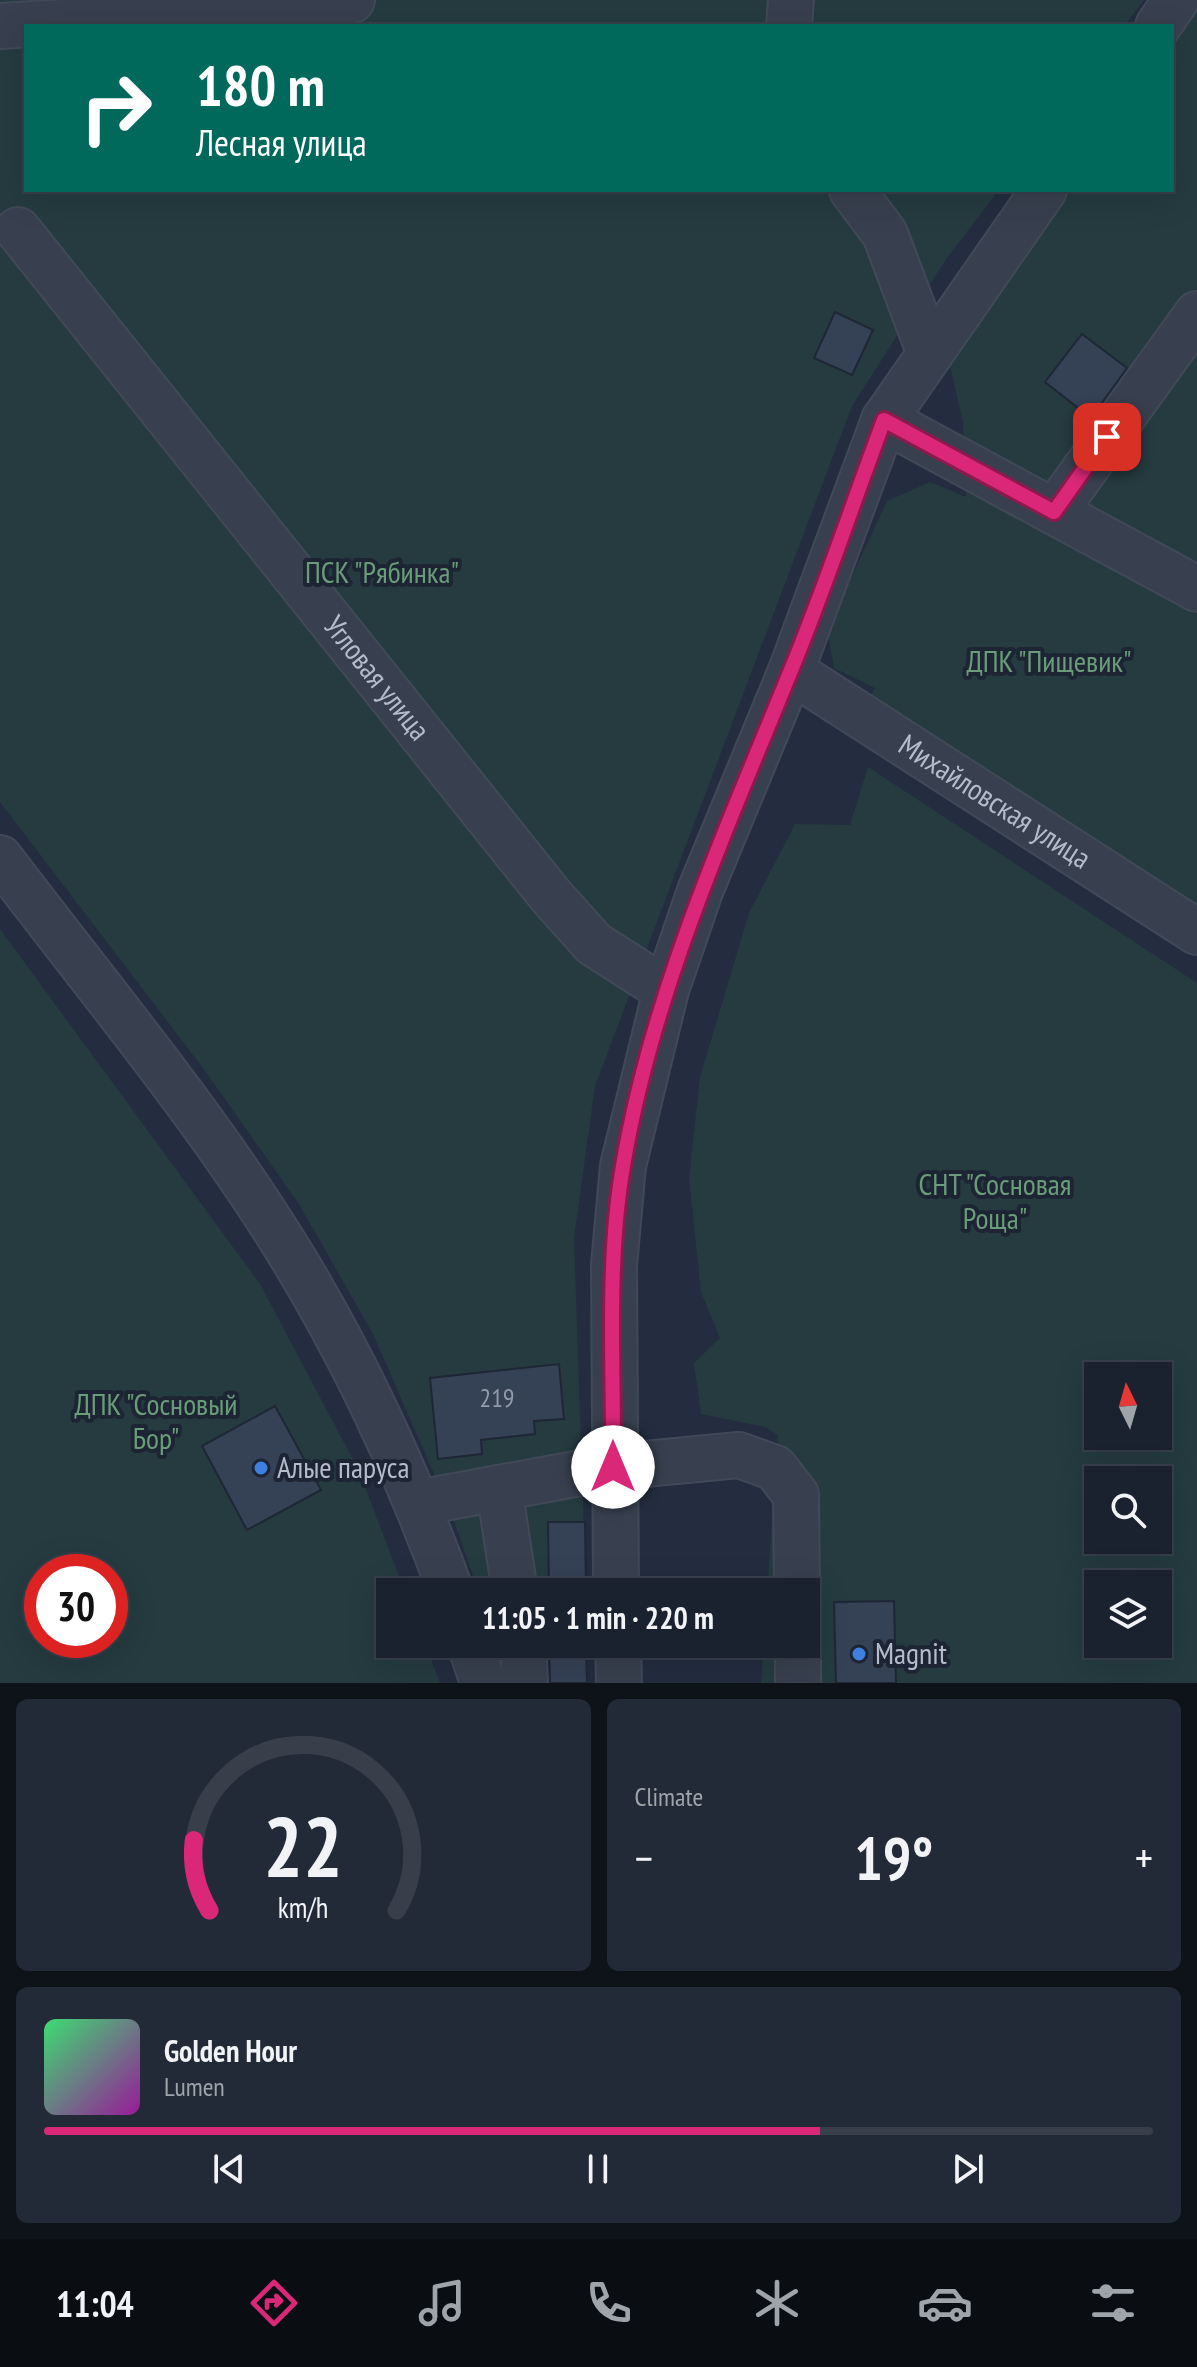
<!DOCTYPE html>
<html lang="en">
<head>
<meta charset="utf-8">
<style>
	:root { --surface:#1a222f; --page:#232a37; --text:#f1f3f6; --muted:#9fa4aa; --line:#383f4b; --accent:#db2777 }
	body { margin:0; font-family:"PT Sans Narrow",sans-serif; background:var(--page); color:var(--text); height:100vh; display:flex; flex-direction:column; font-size:30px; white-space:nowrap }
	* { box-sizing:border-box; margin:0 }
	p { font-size:26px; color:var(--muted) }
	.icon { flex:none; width:44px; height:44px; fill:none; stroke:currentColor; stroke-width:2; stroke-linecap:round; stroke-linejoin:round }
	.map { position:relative; height:1683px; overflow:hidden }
	.details { display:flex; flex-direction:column; gap:16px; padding:16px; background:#0e131a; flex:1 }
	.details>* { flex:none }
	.guide { position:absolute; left:24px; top:24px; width:1150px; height:168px; border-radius:0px; box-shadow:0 8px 32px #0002,0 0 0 2px var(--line); background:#00695c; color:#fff; overflow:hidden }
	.needle { width:52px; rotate:355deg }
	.fabs { position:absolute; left:1084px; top:1362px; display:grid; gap:16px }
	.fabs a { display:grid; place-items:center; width:88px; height:88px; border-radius:0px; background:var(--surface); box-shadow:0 8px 32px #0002,0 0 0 2px var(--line); font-size:40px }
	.speed { position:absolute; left:24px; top:1554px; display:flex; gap:16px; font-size:40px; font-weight:700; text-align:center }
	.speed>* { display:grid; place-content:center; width:104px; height:104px; border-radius:50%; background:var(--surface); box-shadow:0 8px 32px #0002,0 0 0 2px var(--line); line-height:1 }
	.speed .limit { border:12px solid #d22; background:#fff; color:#111 }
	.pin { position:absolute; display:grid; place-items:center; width:68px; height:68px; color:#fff; margin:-34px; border-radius:16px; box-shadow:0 4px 12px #0006 }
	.me { position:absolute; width:88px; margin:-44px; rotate:0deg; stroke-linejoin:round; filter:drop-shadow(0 0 6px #0008) }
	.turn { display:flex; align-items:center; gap:28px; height:168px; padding:0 40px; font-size:36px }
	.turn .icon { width:104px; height:104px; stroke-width:2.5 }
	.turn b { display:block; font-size:56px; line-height:68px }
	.big { font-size:60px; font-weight:700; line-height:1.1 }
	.details .tile { flex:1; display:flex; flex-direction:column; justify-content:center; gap:12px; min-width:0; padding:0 28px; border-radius:12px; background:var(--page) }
	.details .dial { align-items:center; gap:0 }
	.dial svg { height:208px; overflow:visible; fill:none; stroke:var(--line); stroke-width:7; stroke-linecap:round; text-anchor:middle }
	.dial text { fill:var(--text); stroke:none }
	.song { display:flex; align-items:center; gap:24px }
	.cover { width:96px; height:96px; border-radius:12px; background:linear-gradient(135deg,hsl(140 70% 55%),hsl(300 70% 35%)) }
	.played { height:8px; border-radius:4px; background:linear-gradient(90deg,var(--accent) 70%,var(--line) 70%) }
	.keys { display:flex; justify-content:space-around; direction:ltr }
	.heat { display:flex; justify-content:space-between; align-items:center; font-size:44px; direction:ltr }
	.details .tiles { flex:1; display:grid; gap:16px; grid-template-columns:1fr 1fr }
	.tile:last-child { grid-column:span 2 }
	.trip { position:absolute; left:376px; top:1578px; width:444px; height:80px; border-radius:0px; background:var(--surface); box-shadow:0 8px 32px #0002,0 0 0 2px var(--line); font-weight:700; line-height:80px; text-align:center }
	.menu { display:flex; height:128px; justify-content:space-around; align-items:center; background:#0a0e13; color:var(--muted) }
	.menu .icon { width:56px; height:56px }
	.menu .selected { color:var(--accent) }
	.menu b { font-size:36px; color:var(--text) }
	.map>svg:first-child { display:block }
</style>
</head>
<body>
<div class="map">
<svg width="1197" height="1683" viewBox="0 0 1197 1683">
	<rect width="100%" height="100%" fill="#232d3f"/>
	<path fill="#253b40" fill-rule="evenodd" d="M 0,0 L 1144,0 L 1124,26 L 26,26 L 26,190 L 999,190 L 947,258 L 852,406 L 595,1086 L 574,1238 L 586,1592 L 479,1592 L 451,1513 L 373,1334 L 299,1204 L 203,1068 L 0,802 Z
		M 1197,7 L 1197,932 L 860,715 L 875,688 L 834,668 L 827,630 L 887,501 L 930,482 L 966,497 L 963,423 L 947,352 L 1064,190 L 1172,190 L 1172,41 Z
		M 868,767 L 1197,983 L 1197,1683 L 761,1683 L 764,1644 L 806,1644 L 806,1592 L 767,1592 L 778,1435 L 765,1427 L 701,1414 L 694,1363 L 720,1338 L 701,1292 L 689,1178 L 700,1077 L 749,913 L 795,824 L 850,825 ZM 1098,1376 L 1158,1376 L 1158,1436 L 1098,1436 ZM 1098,1480 L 1158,1480 L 1158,1540 L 1098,1540 ZM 1098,1584 L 1158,1584 L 1158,1644 L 1098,1644 Z
		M 0,929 L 260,1284 L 359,1471 L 405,1592 L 390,1592 L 390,1644 L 425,1644 L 440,1683 L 0,1683 ZM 42,1572 L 110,1572 L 110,1640 L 42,1640 Z"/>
	<path fill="#354155" stroke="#1f2736" stroke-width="2" d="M 835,312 L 873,330 L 852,375 L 814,358 Z
		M 1082,334 L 1127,368 L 1091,418 L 1045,382 Z
		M 559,1364 L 564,1419 L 534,1421 L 535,1434 L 481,1440 L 482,1454 L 438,1459 L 430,1378 Z
		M 275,1406 L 321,1490 L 247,1530 L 202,1446 Z
		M 548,1522 L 585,1522 L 586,1592 L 549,1592 Z
		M 894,1601 L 896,1683 L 836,1683 L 834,1602 Z
		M 549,1644 L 586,1644 L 587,1683 L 550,1683 Z"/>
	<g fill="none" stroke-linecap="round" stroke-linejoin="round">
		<g stroke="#414958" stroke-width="48">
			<g id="minor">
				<path d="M 0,26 L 302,7 L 352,0"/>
				<path d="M 789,26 L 791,0"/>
				<path d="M 1158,26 L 1176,0"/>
				<path d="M 852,190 L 885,234 L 930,354"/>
				<path id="s1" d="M 18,230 L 551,896 L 594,944 L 666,990"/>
				<path d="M 884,420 L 1197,589"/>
				<path d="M 1054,512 L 1197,314"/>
				<path id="s2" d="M 791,671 L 1197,932"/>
				<path d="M 0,858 C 99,989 208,1118 293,1258 C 357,1363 409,1477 451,1592"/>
				<path d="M 499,1488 L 515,1592"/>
				<path d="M 417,1503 L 613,1467 L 739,1455 L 775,1468 L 796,1495 L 797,1592"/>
				<path d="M 616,1592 L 614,1265 L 623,1166 L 666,990 L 700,891 L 791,671 L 884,420 L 1044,190"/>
				<path d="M 470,1644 L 483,1683"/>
				<path d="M 523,1644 L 525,1683"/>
				<path d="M 618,1644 L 619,1683"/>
				<path d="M 798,1644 L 798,1683"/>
			</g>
		</g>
		<use href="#minor" stroke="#38404f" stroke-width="44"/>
	</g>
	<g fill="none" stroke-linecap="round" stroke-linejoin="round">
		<g stroke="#8e194d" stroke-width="20">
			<path id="route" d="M 613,1467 C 614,1368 606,1264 623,1166 C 652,994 724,835 789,675 C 824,591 852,505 884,420 L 1054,512 L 1107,437"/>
		</g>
		<use href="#route" stroke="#db2777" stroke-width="14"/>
	</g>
	<g fill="#3f7fe0" stroke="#1d2534" stroke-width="3">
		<circle cx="261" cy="1468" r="8"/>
		<circle cx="859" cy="1654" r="8"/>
	</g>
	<g text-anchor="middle" stroke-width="8" stroke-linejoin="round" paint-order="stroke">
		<g font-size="26" fill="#929aab">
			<text x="497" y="1407">219</text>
		</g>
		<g font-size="30" fill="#6a9c79" stroke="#1d2534">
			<text x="382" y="583">ПСК "Рябинка"</text>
			<text x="1049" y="672">ДПК "Пищевик"</text>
			<text x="995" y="1195">СНТ "Сосновая<tspan x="995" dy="34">Роща"</tspan></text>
			<text x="156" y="1415">ДПК "Сосновый<tspan x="156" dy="34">Бор"</tspan></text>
		</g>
		<g font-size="30" fill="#b4bbca" stroke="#1d2534">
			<text dy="10" stroke="none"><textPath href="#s1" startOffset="574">Угловая улица</textPath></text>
			<text dy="10" stroke="none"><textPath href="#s2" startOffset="242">Михайловская улица</textPath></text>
		</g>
		<g font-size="30" fill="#b4bbca" stroke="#1d2534" text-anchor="start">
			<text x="277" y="1478">Алые паруса</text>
			<text x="875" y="1664">Magnit</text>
		</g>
	</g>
</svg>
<div class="fabs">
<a><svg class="needle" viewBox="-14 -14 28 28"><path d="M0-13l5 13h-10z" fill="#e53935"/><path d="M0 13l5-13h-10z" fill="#9fa4aa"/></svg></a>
<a><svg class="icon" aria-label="search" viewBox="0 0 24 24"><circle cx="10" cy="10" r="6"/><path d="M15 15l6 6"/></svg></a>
<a><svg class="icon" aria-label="layers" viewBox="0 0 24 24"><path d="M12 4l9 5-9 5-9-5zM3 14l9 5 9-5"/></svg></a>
</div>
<div class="speed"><div class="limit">30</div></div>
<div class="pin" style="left:1107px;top:437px;background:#d93025"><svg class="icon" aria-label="arrive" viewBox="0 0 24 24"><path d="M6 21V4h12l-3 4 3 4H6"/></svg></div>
<svg class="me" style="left:613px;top:1467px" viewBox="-20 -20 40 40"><circle r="19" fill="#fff"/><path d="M0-13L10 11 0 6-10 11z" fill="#db2777"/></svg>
<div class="trip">11:05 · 1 min · 220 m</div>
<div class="guide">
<div class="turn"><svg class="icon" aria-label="right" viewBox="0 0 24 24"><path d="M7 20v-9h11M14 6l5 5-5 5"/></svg><div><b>180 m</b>Лесная улица</div></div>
</div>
</div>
<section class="details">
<div class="tiles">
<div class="tile dial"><svg viewBox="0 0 100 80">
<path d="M14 69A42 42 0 1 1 86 69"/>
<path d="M14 69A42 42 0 0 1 8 42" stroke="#db2777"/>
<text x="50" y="56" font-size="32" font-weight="700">22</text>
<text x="50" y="72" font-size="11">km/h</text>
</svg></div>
<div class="tile"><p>Climate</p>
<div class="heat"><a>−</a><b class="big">19°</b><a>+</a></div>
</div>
<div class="tile">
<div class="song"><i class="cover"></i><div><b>Golden Hour</b><p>Lumen</p></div></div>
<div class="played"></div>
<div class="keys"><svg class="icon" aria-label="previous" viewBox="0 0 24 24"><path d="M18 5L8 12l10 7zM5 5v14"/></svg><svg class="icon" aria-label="pause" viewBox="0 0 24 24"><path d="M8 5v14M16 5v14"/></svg><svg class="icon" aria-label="next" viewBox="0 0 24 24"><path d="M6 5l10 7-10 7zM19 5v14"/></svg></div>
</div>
</div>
</section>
<nav class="menu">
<b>11:04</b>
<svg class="icon selected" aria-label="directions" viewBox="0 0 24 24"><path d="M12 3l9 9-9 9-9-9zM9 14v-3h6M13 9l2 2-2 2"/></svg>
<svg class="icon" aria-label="music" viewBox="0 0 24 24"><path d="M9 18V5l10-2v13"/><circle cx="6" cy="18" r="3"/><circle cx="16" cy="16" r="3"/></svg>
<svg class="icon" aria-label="phone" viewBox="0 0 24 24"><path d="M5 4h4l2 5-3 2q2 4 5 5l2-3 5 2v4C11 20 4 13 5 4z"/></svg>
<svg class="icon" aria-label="climate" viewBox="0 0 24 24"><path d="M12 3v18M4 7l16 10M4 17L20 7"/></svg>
<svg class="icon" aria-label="car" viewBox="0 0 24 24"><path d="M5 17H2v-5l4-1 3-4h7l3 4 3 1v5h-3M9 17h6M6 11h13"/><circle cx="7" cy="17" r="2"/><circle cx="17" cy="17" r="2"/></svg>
<svg class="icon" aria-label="filters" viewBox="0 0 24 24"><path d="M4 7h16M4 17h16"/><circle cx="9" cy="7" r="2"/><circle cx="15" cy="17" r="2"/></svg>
</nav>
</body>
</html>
